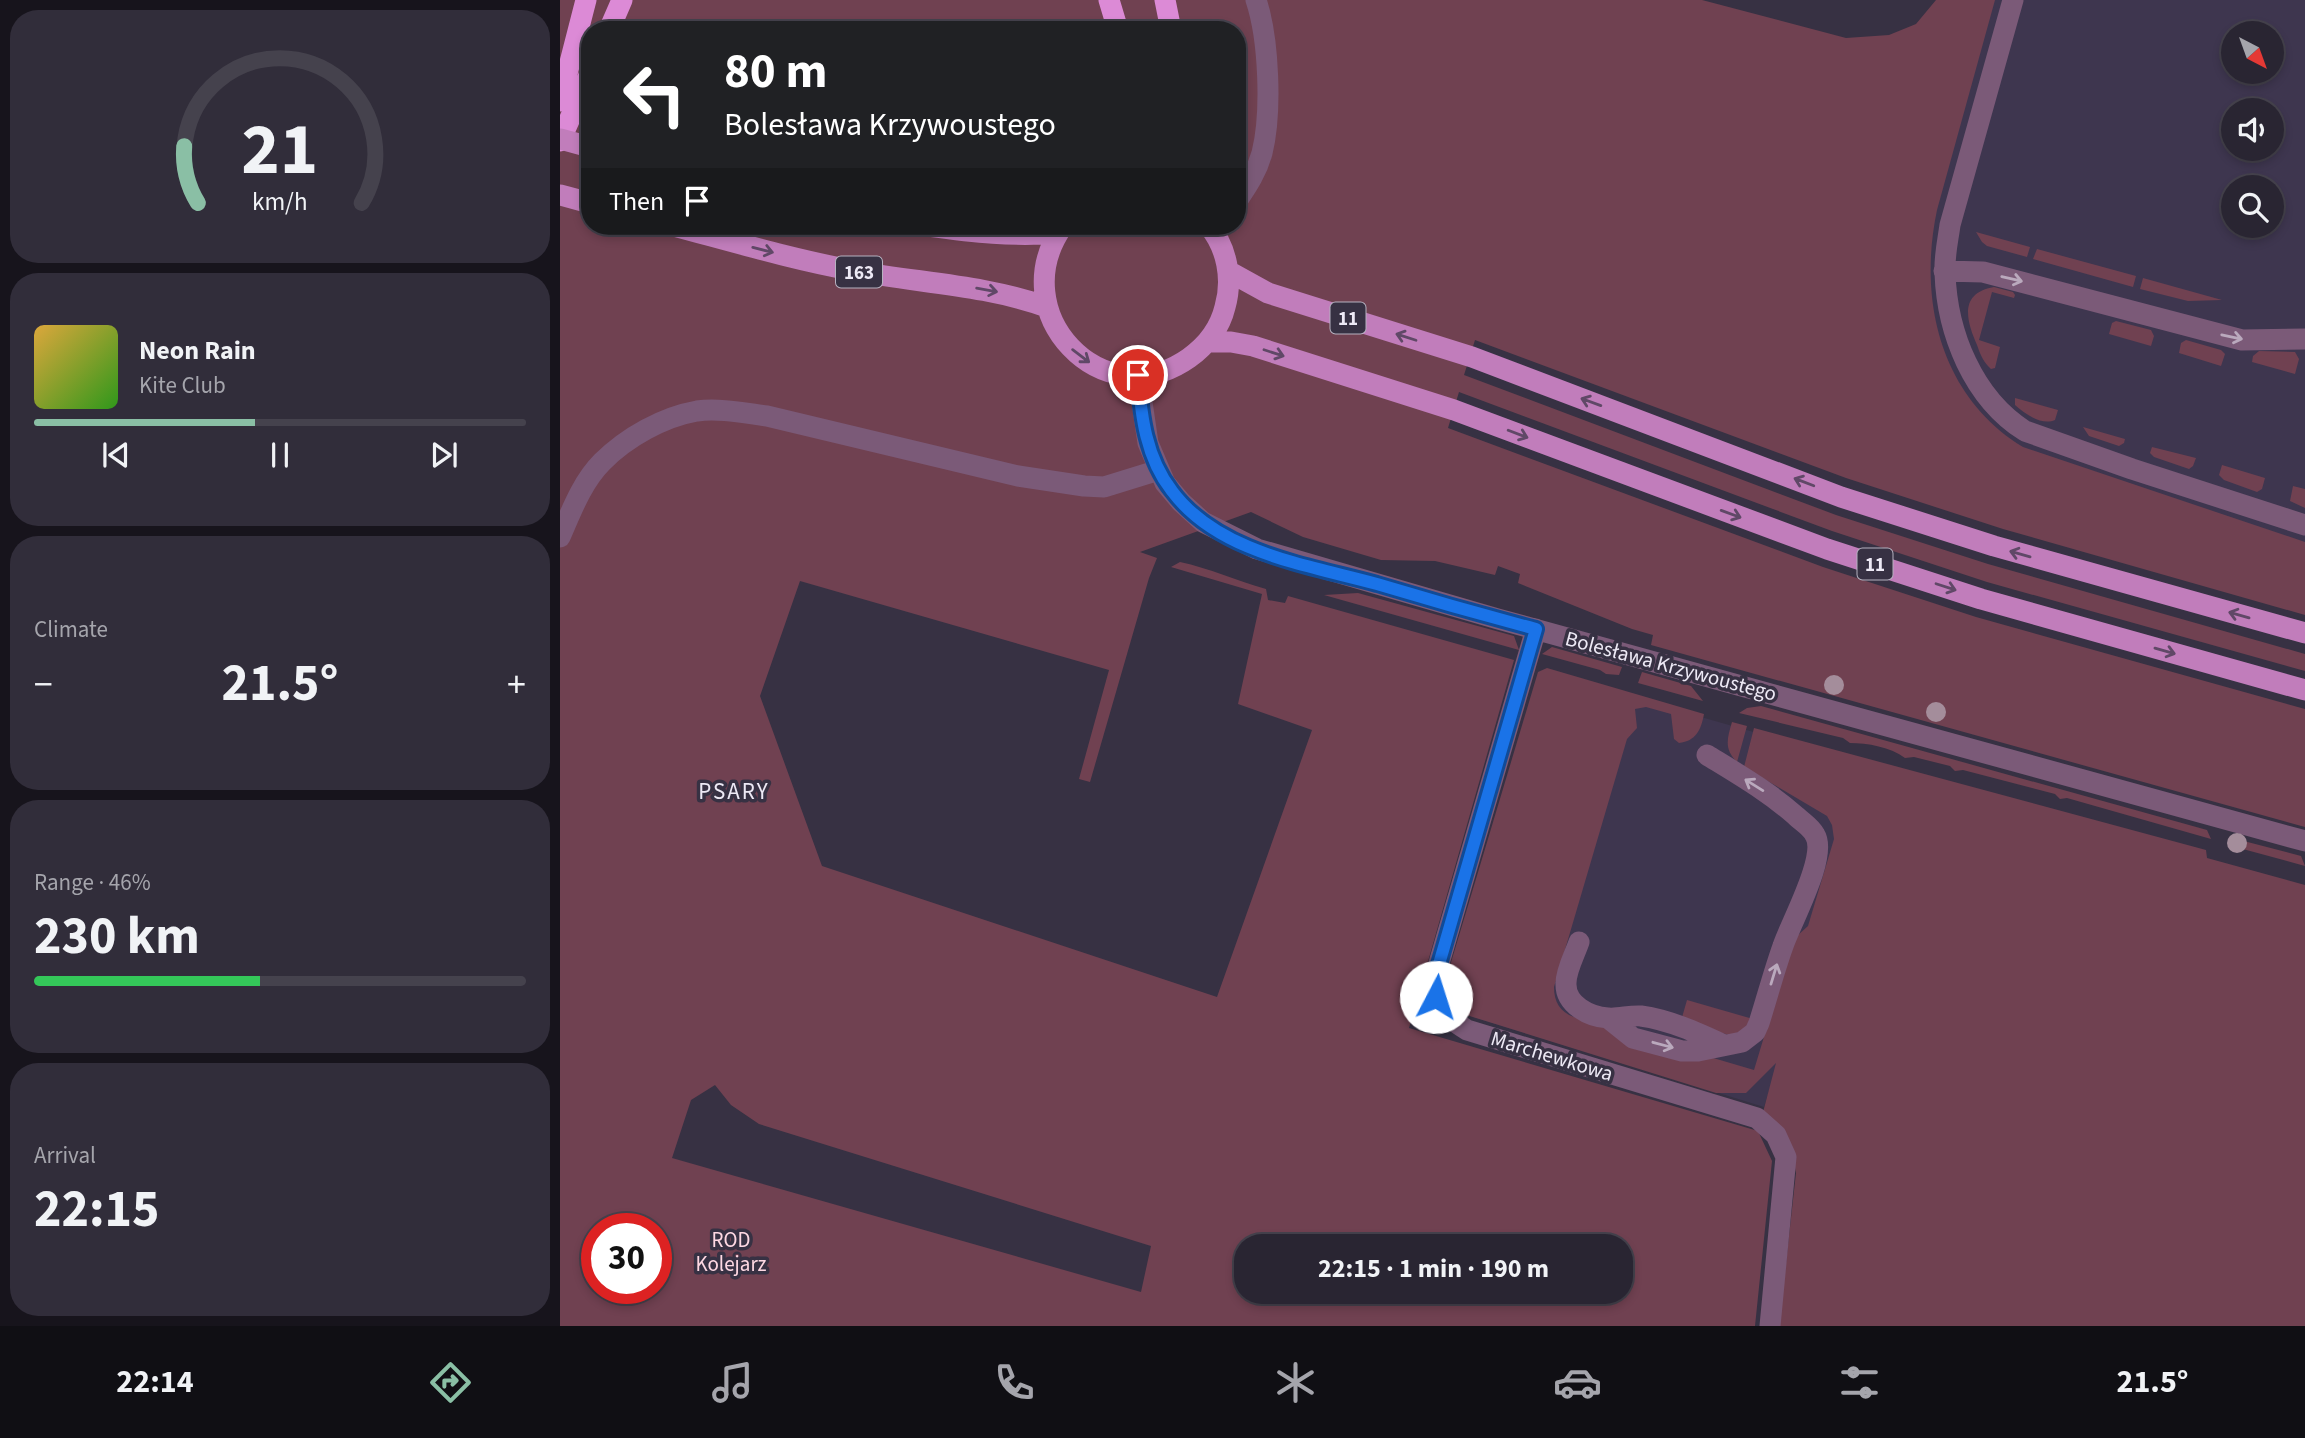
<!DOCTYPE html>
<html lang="en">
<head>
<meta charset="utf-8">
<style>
	:root { --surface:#292532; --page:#312d3a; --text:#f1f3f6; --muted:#a5a5ac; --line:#45424d; --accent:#8abfa5 }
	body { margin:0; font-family:"Source Sans 3",sans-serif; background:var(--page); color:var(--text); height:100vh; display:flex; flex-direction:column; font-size:26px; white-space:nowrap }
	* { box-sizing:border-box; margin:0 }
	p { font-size:23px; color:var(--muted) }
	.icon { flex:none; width:38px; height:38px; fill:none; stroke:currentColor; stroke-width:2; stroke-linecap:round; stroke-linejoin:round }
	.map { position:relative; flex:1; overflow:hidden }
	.side { display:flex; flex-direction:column; gap:10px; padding:10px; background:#17141c; width:560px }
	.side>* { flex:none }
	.hud { position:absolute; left:21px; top:21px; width:665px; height:214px; border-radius:28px; box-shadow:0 4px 10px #0003,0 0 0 2px var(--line); background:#202124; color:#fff; overflow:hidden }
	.needle { width:46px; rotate:139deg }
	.buttons { position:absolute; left:1661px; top:21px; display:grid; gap:14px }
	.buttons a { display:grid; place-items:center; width:63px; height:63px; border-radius:50%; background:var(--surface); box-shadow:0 4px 10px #0003,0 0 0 2px var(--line); font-size:35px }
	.speed { position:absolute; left:21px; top:1213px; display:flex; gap:14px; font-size:35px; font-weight:700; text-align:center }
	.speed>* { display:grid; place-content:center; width:91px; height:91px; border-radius:50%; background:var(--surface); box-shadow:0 4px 10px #0003,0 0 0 2px var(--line); line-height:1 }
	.speed .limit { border:10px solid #d22; background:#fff; color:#111 }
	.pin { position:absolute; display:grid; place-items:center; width:60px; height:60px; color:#fff; margin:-30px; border:4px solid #fff; border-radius:50%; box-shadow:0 2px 7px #0007 }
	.me { position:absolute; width:77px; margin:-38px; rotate:5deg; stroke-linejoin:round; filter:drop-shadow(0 0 5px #0008) }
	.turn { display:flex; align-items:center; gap:24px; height:147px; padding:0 28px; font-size:32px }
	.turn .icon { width:91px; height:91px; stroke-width:2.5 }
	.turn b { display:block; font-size:49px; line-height:60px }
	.then { display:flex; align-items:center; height:66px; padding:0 28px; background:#0003; gap:14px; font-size:26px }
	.big { font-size:52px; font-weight:700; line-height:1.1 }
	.side .widget { flex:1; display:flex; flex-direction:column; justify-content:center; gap:10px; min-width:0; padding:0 24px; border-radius:28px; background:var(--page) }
	.side .dial { align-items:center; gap:0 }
	.dial svg { height:182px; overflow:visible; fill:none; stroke:var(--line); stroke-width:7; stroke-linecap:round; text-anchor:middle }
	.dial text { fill:var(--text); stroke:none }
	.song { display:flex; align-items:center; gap:21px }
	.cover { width:84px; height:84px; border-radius:10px; background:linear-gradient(135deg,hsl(40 70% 55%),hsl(110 70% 35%)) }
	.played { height:7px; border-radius:4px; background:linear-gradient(90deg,var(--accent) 45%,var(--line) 45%) }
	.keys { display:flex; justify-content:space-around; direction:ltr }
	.heat { display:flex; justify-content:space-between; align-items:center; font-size:38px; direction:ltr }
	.charge { height:10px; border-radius:5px; background:linear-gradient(90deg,#34c759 46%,var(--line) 0) }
	.trip { position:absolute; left:674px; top:1234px; width:399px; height:70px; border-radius:28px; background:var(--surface); box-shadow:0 4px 10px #0003,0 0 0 2px var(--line); font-weight:700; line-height:70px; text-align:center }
	.tab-bar { display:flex; height:112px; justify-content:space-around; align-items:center; background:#100f14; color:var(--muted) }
	.tab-bar .icon { width:49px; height:49px }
	.tab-bar .on { color:var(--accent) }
	.tab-bar b { font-size:32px; color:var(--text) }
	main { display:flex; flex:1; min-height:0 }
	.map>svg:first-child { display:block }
</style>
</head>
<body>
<main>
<section class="side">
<div class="widget dial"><svg viewBox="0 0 100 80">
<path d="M14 69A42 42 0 1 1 86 69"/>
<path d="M14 69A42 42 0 0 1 8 44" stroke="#8abfa5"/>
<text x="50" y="56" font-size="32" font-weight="700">21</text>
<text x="50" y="72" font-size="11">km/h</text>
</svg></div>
<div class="widget">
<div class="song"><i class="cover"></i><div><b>Neon Rain</b><p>Kite Club</p></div></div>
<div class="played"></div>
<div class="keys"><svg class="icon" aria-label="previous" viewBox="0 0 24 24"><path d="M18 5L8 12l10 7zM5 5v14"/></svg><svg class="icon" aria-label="pause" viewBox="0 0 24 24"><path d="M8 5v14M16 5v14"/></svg><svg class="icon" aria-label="next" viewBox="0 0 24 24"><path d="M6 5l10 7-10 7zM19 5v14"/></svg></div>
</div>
<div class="widget"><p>Climate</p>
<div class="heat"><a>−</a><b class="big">21.5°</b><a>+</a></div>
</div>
<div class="widget"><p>Range · 46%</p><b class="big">230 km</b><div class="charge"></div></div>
<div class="widget"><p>Arrival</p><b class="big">22:15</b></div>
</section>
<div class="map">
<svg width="1745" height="1326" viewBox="0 0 1745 1326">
	<rect width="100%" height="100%" fill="#373143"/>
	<path fill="#3e364f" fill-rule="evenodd" d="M 1414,0 L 1745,0 L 1745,573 L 1293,450 ZM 1673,33 L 1712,33 L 1712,72 L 1673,72 ZM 1673,110 L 1712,110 L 1712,149 L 1673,149 ZM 1673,187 L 1712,187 L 1712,226 L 1673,226 Z
		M 1004,678 L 1309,765 L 1204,1107 L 900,1013 Z"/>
	<path fill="#704151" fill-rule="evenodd" d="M 0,0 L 1142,0 L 1286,38 L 1329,35 L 1356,24 L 1376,0 L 1435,0 L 1377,210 C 1358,300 1380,396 1463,447 L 1745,542 L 1745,615 L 1443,529 L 1286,478 L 915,340 L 904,375 L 1276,515 L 1428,564 L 1745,654 L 1745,671 L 1427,582 L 1272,531 L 899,392 L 888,428 L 1263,567 L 1416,617 L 1745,709 L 1745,827 L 1091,645 L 1093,635 L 1072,629 L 958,583 L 960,574 L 938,566 L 935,575 L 875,561 L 821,560 L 743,537 L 691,512 L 580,552 L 597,558 L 589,578 L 530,782 L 519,779 L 549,670 L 240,581 L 200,696 L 262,866 L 657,997 L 752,730 L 678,704 L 702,594 L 611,567 L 620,562 C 649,568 677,581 706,589 L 708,600 L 725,603 L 728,596 L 954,660 L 849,1028 L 1198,1131 L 1212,1161 L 1195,1326 L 0,1326 ZM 30,30 L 677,30 L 677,226 L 30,226 ZM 155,1085 L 171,1105 L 199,1124 L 591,1246 L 581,1292 L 112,1158 L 131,1100 ZM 37,1228 L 96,1228 L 96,1288 L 37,1288 ZM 686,1246 L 1060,1246 L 1060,1292 L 686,1292 Z
		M 1416,232 L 1470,247 L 1467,257 L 1427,246 L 1422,242 Z
		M 1477,249 L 1576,276 L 1573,287 L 1473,259 Z
		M 1583,278 L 1662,300 L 1628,301 L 1580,289 Z
		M 1434,287 L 1453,292 L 1455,295 L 1454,298 L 1432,292 L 1419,340 L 1440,347 L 1435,368 L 1431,369 C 1424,363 1420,354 1417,345 C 1406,320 1399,293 1434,287 Z
		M 1556,321 L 1591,330 L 1594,336 L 1591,346 L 1549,334 L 1552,323 Z
		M 1626,340 L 1661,350 L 1665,354 L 1661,366 L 1619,353 L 1621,343 Z
		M 1699,351 L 1735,352 L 1739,359 L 1735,374 L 1692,362 L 1693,356 Z
		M 1455,398 L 1498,410 L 1495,420 C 1482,426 1465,414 1455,405 Z
		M 1523,427 L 1565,439 L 1564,443 L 1559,446 L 1529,436 Z
		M 1592,447 L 1636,458 L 1633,466 L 1629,469 L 1594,457 L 1590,453 Z
		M 1662,465 L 1705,478 L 1702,489 L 1697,492 L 1664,480 L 1659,475 Z
		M 1733,486 L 1745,489 L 1745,508 L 1730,501 Z
		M 798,593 L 954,636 L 959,650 L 764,595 Z
		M 992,647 L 1062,667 L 1059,675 L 1046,674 L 1040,670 L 982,654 Z
		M 987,668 L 1144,714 C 1141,730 1136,741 1119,743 L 1114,739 L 1111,714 L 1086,707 L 1075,709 L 1077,728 L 1067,739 L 994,987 C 994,1002 1000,1012 1014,1017 L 1194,1070 L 1225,967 L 1237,936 L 1248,926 L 1274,839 L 1272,825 L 1267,816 L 1184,767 L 1194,728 L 1646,850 L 1647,858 L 1745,885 L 1745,1326 L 1219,1326 L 1236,1173 L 1231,1146 L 1202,1116 L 1216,1063 L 1186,1093 L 1156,1093 L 900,1013 L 893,1010 L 883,989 L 978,672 Z
		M 1082,672 L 1131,686 L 1143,701 L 1078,683 Z
		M 1201,706 L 1647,830 L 1651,839 L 1507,798 L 1500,799 L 1495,794 L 1403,770 L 1395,771 L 1390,766 L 1354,757 L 1345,758 C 1331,747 1307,743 1290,743 L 1283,738 L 1179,713 L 1187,708 Z
		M 1172,722 L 1187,726 L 1177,762 C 1164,749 1167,739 1172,722 Z
		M 1676,839 L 1741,856 L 1745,866 L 1668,845 Z
		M 1127,1000 L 1193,1019 L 1184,1031 L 1169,1035 L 1121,1021 Z"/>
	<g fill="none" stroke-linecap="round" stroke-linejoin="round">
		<path stroke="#7b5a78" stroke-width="21" d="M 1453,0 L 1390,225 C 1388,240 1384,257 1385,273 C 1387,333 1413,398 1465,431 L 1572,469 L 1745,525
			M 677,201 C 688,185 697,171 702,153 C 712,113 709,39 696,0
			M 1384,271 L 1423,272 L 1682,340 L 1745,339
			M 578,375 L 588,443 L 605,483 L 621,502 L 643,522 L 697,549 L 938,619 L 1745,841
			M 0,537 C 11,512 22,482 42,462 C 67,437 103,417 137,411 C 159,408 184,413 207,416 L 458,476 L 524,486 L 544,487 L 599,470
			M 976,629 L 875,977 C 876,1008 882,1014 907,1030 L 1197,1118 L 1216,1135 L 1226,1157 L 1210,1326
			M 1019,942 C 1015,954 1006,970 1006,983 C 1005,1005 1030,1017 1048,1018 C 1059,1019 1070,1015 1081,1016 C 1110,1020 1138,1033 1164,1045
			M 1048,1018 L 1073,1038 L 1122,1051 L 1138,1051 L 1182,1042 L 1195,1032 L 1199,1023 C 1207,998 1214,971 1223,946 C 1231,922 1268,856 1255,835 C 1251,827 1242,822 1236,816 C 1209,792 1178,774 1147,755"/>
		<path stroke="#c17dbb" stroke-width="21" d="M 0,195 L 30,203
			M 114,226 C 174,242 235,260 296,271 C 360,283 425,285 487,307
			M 368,226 C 412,232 454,237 498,233
			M 503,226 C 442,312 542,419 629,358 C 646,346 660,328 665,307 C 673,279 667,248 649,226
			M 668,271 L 708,293 L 912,357 L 1281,497 L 1434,546 L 1745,633
			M 647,342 L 671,342 L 693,346 L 894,410 L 1267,549 L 1421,599 L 1745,690"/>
		<path stroke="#dc8ad6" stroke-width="21" d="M 549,0 L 558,30
			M 605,0 L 611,30
			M 49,30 L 62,0
			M 0,101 L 26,0
			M 0,141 L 30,73"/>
		<path stroke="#c17dbb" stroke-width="21" d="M 0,139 L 30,147"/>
	</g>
	<g fill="#a48d9b">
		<circle cx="1274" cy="685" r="10"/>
		<circle cx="1376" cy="712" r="10"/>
		<circle cx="1677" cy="843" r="10"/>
	</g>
	<defs><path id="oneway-shaft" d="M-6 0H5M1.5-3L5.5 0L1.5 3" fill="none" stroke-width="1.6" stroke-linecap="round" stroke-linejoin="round" transform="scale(1.75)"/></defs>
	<g stroke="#604867">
		<use href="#oneway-shaft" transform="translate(203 250) rotate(14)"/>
		<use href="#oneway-shaft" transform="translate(427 290) rotate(10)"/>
		<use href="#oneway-shaft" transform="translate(846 337) rotate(-162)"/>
		<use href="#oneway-shaft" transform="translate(714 353) rotate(18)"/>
		<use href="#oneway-shaft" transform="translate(521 356) rotate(37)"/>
		<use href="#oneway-shaft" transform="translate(1031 402) rotate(-160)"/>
		<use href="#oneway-shaft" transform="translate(958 434) rotate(21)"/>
		<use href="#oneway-shaft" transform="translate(1244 482) rotate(-159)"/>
		<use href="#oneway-shaft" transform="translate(1171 514) rotate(20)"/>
		<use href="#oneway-shaft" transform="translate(1460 554) rotate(-164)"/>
		<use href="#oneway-shaft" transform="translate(1386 587) rotate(18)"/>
		<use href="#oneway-shaft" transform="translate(1679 615) rotate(-164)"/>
		<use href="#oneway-shaft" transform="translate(1605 651) rotate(16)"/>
	</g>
	<g stroke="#baa9bd">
		<use href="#oneway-shaft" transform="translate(1452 279) rotate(13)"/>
		<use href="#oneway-shaft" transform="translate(1672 337) rotate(12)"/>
		<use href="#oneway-shaft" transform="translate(1194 785) rotate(-148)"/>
		<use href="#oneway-shaft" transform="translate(1214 974) rotate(-73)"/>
		<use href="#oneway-shaft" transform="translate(1103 1045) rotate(15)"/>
	</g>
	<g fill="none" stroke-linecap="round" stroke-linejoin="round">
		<g stroke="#114b97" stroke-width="18">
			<path id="route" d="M 578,375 C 581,416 586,458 612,491 C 658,553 748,565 817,584 C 870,600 923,615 976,629 L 875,978 L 876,997"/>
		</g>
		<use href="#route" stroke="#1a73e8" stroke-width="12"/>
	</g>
	<g text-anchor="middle" stroke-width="7" stroke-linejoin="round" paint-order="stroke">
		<g fill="#373143" stroke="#b6b2c0" stroke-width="2">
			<rect x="276" y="256.5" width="46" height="31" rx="5"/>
			<rect x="770.5" y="302.5" width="35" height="31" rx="5"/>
			<rect x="1297.5" y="548.5" width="35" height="31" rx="5"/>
		</g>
		<g font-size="19" font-weight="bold" fill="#ede9f5">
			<text x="299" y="279">163</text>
			<text x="788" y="325">11</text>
			<text x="1315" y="571">11</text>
		</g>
		<g font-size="21" fill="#ede9f5" stroke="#373143">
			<text transform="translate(1111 666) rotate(15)" y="7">Bolesława Krzywoustego</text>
			<text transform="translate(992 1056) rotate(17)" y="7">Marchewkowa</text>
		</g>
		<g font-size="21" fill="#fed8e3" stroke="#373143">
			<text x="171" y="1247">ROD<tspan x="171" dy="24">Kolejarz</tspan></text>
		</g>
		<g font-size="23" letter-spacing="2" fill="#ede9f5" stroke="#373143">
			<text x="174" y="799">PSARY</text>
		</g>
	</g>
</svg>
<div class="buttons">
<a><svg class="needle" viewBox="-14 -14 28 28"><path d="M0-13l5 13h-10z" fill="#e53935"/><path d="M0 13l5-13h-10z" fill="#a5a5ac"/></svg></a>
<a><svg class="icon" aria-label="sound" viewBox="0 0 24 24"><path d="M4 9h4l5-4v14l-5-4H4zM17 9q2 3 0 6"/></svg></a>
<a><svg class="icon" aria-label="search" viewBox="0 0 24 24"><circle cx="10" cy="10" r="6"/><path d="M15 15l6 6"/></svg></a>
</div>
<div class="speed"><div class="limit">30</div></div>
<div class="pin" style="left:578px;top:375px;background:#d93025"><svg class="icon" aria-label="arrive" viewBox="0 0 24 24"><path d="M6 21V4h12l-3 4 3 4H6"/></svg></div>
<svg class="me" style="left:876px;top:997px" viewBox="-20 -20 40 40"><circle r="19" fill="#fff"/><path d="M0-13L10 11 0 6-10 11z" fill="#1a73e8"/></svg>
<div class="trip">22:15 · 1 min · 190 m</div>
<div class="hud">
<div class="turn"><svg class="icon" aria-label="left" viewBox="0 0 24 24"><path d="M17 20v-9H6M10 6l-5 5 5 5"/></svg><div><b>80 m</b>Bolesława Krzywoustego</div></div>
<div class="then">Then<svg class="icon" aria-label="arrive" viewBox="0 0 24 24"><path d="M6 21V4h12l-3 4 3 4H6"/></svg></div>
</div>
</div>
</main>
<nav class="tab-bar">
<b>22:14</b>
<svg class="icon on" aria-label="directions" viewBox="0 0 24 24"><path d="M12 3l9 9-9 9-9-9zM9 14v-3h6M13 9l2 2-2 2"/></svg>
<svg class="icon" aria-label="music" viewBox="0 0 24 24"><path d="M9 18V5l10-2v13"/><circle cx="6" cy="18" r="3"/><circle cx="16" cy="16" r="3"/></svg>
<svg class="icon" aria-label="phone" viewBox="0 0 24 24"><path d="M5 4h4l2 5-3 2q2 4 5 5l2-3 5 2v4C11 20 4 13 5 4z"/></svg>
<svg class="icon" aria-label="climate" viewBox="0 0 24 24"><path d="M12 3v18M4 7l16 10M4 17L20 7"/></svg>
<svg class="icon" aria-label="car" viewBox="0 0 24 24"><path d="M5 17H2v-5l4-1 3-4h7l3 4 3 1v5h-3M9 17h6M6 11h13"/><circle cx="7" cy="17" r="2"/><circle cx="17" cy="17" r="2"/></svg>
<svg class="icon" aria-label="filters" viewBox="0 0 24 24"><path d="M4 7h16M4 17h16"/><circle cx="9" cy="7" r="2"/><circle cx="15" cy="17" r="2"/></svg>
<b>21.5°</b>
</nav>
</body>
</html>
